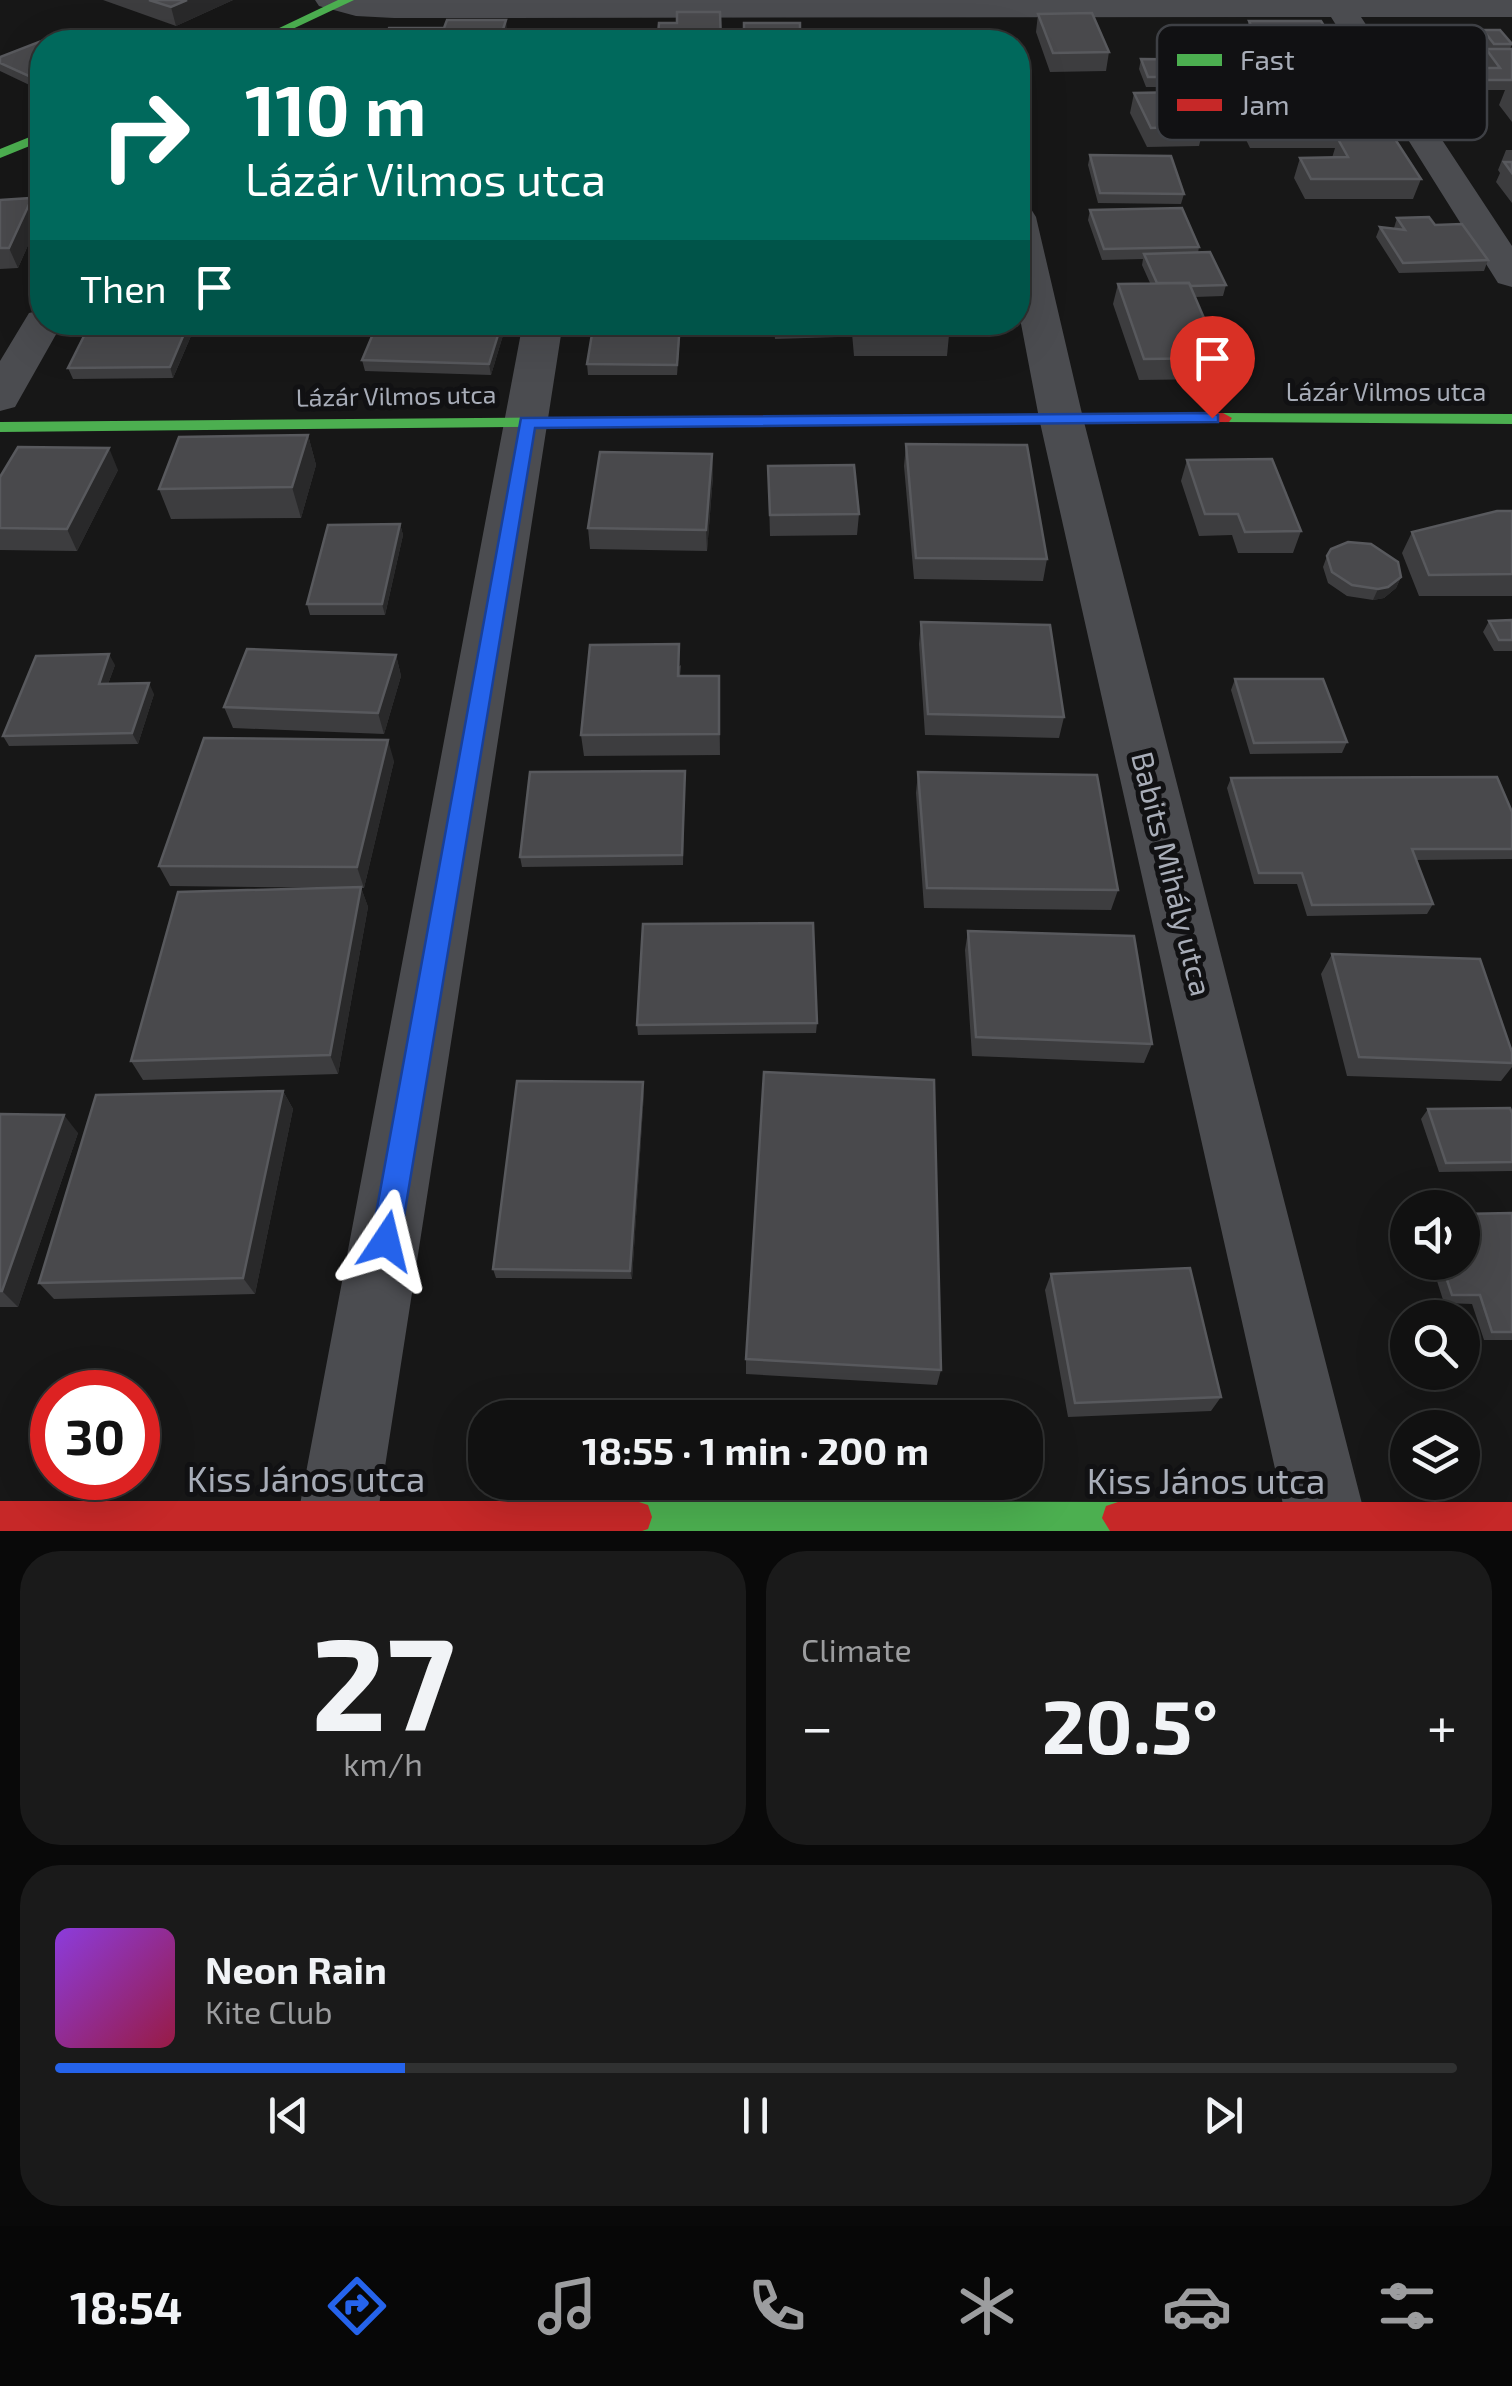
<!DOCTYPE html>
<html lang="en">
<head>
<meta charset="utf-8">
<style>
	:root { --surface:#111; --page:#1a1a1a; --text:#f1f3f6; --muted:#9c9d9f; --line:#303131; --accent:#2563eb }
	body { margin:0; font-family:"Exo 2",sans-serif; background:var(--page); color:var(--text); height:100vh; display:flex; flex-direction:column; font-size:38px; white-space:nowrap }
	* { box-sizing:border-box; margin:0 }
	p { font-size:32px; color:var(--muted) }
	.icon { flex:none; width:55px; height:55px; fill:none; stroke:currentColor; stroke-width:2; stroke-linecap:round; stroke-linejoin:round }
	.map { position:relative; height:1531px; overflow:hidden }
	.sheet { display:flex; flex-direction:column; gap:20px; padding:20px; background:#090909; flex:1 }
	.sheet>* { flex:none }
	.top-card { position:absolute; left:30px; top:30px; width:1000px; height:305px; border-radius:40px; box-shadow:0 10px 40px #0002,0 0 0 2px var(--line); background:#00695c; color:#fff; overflow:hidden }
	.buttons { position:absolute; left:1390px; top:1190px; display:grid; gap:20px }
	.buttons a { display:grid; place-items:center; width:90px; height:90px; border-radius:50%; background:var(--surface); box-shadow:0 10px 40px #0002,0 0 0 2px var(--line); font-size:50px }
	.speed { position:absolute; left:30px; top:1370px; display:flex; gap:20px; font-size:50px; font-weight:700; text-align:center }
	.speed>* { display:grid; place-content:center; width:130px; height:130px; border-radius:50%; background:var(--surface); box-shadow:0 10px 40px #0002,0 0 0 2px var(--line); line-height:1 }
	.speed .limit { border:15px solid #d22; background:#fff; color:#111 }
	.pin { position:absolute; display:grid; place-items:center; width:85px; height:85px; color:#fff; margin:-102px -42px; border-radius:50% 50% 50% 0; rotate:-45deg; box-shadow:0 0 10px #0007 }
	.pin .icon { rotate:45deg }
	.me { position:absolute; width:110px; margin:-55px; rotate:10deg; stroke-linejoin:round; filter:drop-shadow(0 0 8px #0008) }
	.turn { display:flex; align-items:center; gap:35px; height:210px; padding:0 50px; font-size:45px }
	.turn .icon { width:130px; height:130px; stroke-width:2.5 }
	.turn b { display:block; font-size:70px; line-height:85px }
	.then { display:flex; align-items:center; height:95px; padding:0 50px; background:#0003; gap:20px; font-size:38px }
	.big { font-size:75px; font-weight:700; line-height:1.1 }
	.sheet .card { flex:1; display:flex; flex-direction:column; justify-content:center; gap:15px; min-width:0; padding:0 35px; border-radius:40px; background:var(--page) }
	.sheet .dial { align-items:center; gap:0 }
	.dial b { font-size:130px; line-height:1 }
	.song { display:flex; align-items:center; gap:30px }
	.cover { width:120px; height:120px; border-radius:15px; background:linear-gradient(135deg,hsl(270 70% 55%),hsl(340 70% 35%)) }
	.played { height:10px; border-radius:5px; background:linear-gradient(90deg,var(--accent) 25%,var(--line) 25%) }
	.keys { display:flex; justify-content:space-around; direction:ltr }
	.heat { display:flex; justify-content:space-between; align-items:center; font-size:55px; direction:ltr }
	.sheet .tiles { flex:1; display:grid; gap:20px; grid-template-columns:1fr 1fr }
	.card:last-child { grid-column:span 2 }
	.trip { position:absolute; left:468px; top:1400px; width:575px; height:100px; border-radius:40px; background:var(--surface); box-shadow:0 10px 40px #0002,0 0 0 2px var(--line); font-weight:700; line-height:100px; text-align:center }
	.menu { display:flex; height:160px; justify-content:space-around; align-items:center; background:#070707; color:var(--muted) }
	.menu .icon { width:70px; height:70px }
	.menu .active { color:var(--accent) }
	.menu b { font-size:45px; color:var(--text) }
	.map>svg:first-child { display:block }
</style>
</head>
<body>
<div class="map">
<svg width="1512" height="1531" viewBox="0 0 1512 1531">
	<rect width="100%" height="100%" fill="#171717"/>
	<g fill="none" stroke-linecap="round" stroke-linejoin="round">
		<path fill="#4b4c50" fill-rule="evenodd" d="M 315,0 L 1512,0 L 1512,17 L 1361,17 L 1512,246 L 1512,287 L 1498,283 L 1493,275 L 1331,17 L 394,18 L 356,16 L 319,6 Z
			M 1018,206 L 1031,209 L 1036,217 L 1083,418 L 1369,1531 L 1289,1531 L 1039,418 L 1018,308 Z
			M 42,310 L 42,322 L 63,322 L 15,407 L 0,411 L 0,361 L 29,313 Z
			M 523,322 L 563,322 L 375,1531 L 295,1531 Z"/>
		<path fill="#4caf50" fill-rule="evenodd" d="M 338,0 L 354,0 L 265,42 L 250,42 Z
			M 42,132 L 42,141 L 0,158 L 0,149 Z
			M 1223,413 L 1512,414 L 1512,424 L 1217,422 L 1214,418 Z
			M 716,416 L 722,417 L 722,425 L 0,432 L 0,422 Z
			M 636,1501 L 1118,1502 L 1130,1506 L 1134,1518 L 1126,1531 L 630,1531 L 624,1529 L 620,1517 L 624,1505 Z"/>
		<path fill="#c62828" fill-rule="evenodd" d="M 1223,413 L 1232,418 L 1229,422 L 716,426 L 707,421 L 716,416 Z
			M 0,1501 L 636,1501 L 648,1505 L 652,1517 L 648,1529 L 642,1531 L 0,1531 Z
			M 1118,1502 L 1512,1502 L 1512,1531 L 1110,1531 L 1102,1518 L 1106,1506 Z"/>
	</g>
	<path fill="#3d3d3f" d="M 103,0 L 233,0 L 176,26 Z
		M 1038,14 L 1109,52 L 1106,71 L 1050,72 L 1036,32 Z
		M 1249,21 L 1347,63 L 1374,83 L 1371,93 L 1247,93 L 1250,99 L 1249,105 L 1271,105 L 1273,99 L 1325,107 L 1358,119 L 1381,137 L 1421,179 L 1413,199 L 1305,199 L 1294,178 L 1300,158 L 1332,158 L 1335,148 L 1250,148 L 1236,119 L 1239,109 L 1245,109 L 1209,109 L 1200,87 L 1146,87 L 1139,69 L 1141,59 L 1240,78 L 1242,69 L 1249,69 L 1235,40 L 1237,30 L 1246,30 Z
		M 659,23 L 721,42 L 659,42 Z
		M 1483,30 L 1512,44 L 1510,49 L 1512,49 L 1512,122 L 1499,105 L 1505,90 L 1438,90 L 1421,66 L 1425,56 L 1471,68 L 1489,68 L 1482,59 L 1487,49 L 1480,39 Z
		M 42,42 L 42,91 L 0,71 L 0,57 Z
		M 1134,93 L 1204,126 L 1199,146 L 1147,147 L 1130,113 Z
		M 1506,150 L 1512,150 L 1512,203 L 1496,182 L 1500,173 L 1498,170 Z
		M 1090,155 L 1184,194 L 1181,204 L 1098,203 L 1088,165 Z
		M 0,200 L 40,218 L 18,268 L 0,269 Z
		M 1090,210 L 1199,247 L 1198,253 L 1226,285 L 1223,296 L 1195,297 L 1221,358 L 1215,379 L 1139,380 L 1113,304 L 1118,284 L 1150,283 L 1142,265 L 1143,259 L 1102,260 L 1088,220 Z
		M 1397,218 L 1435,225 L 1488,260 L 1484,271 L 1399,273 L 1376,237 L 1380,227 L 1394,228 Z
		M 91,322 L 197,322 L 173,378 L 73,379 L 68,368 Z
		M 507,322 L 491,375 L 365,371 L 362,360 Z
		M 681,322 L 677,375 L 588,375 L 587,364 Z
		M 773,322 L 838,322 L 838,337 L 775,339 Z
		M 851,322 L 947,322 L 949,335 L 947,356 L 854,356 Z
		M 308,435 L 316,465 L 301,518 L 171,519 L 159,489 Z
		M 906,444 L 1047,559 L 1043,581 L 914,579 L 904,466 Z
		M 712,454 L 713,476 L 707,551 L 590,549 L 588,528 Z
		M 1187,460 L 1301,531 L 1293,553 L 1238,553 L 1232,535 L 1199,536 L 1181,481 Z
		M 768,466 L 859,514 L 857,535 L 770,536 Z
		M 118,470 L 77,551 L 0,550 L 0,477 Z
		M 1512,511 L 1512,596 L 1419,596 L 1402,553 L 1412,532 Z
		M 400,524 L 403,535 L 385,615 L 310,615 L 307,604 Z
		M 1327,556 L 1401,577 L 1396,588 L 1384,598 L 1373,600 L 1347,596 L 1328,583 L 1323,567 Z
		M 1512,620 L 1512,651 L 1494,651 L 1483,632 L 1489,621 Z
		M 921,622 L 1064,717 L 1059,738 L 925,735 L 919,644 Z
		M 396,655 L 401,676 L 384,734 L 233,728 L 224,707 Z
		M 115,665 L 108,684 L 154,694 L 138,744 L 9,746 L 3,736 Z
		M 681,665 L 680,676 L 719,676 L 720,755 L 584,756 L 581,735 Z
		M 1235,679 L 1347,742 L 1342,753 L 1250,754 L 1231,690 Z
		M 394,761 L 364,888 L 361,888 L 368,907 L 338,1074 L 143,1080 L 131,1061 L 338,888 L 170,886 L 159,866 Z
		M 685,771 L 683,865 L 522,867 L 520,857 Z
		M 918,772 L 1118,890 L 1111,910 L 924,908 L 916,793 Z
		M 1231,778 L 1512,812 L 1512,859 L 1416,860 L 1433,904 L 1427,914 L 1307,916 L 1297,884 L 1254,884 L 1227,788 Z
		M 968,931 L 1152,1044 L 1144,1063 L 972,1056 L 965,950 Z
		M 1332,954 L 1512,1052 L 1512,1067 L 1501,1081 L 1347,1076 L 1321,974 Z
		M 817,1023 L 816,1033 L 638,1035 L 637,1025 Z
		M 283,1091 L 293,1109 L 255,1294 L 54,1299 L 39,1283 Z
		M 644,1092 L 632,1279 L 496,1278 L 493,1269 Z
		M 1428,1109 L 1512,1113 L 1512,1171 L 1439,1172 L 1421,1119 Z
		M 0,1114 L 78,1133 L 18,1307 L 0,1307 Z
		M 1512,1213 L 1512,1340 L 1484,1340 L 1472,1304 L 1444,1303 L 1431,1262 L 1462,1262 Z
		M 1051,1274 L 1221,1397 L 1211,1411 L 1068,1417 L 1045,1290 Z
		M 746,1359 L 941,1370 L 937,1385 L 746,1374 Z"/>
	<path fill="#29292a" d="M 187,0 L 233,0 L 176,26 L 171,7 Z
		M 506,20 L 508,39 L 507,42 L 499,42 Z
		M 32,198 L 40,218 L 18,268 L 9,248 Z
		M 189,322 L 197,322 L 173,378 L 170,367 Z
		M 502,322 L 507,322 L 491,375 L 489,364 Z
		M 680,322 L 681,322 L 677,375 L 677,365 Z
		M 308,435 L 316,465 L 301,518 L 292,487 Z
		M 109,448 L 118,470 L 77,551 L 67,529 Z
		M 712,454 L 713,476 L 707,551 L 706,530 Z
		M 400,524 L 403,535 L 385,615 L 382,604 Z
		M 1401,577 L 1396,588 L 1384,598 L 1373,600 L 1378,589 Z
		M 109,654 L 115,665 L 104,695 L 99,684 Z
		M 396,655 L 401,676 L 384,734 L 378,713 Z
		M 149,683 L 154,694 L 138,744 L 132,733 Z
		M 388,740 L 394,761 L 364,888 L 357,867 Z
		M 361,887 L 368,907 L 338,1074 L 330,1055 Z
		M 643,1082 L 644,1092 L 632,1279 L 630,1271 Z
		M 283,1091 L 293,1109 L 255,1294 L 243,1278 Z
		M 64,1115 L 78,1133 L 18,1307 L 2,1291 Z"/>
	<path fill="#49494c" stroke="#58595d" stroke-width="2.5" d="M 149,0 L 187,0 L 171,7 Z
		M 677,12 L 720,12 L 721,42 L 682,42 L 682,34 L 658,35 L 659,23 L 677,23 Z
		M 1092,13 L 1109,52 L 1053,53 L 1038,14 Z
		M 447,20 L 506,20 L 499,42 L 383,42 L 389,28 L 444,28 Z
		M 1249,21 L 1321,21 L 1347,63 L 1362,63 L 1374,83 L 1249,83 L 1242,69 L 1257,69 L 1237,30 L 1253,30 Z
		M 744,23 L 800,23 L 800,42 L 744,42 Z
		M 1483,30 L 1500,30 L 1512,44 L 1494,44 Z
		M 49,38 L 59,42 L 42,42 L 42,82 L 0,63 L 0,57 Z
		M 1486,49 L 1512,49 L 1512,80 L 1441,80 L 1425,56 L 1462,56 L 1471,68 L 1500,68 Z
		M 1141,59 L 1231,60 L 1250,99 L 1211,99 L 1202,77 L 1148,77 Z
		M 1184,92 L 1204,126 L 1151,128 L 1134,93 Z
		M 1338,139 L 1395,139 L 1421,179 L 1311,179 L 1300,158 L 1348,157 Z
		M 1090,155 L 1171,156 L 1184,194 L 1100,193 Z
		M 1504,162 L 1512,162 L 1512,173 Z
		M 32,198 L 9,248 L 0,248 L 0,200 Z
		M 1182,208 L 1199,247 L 1104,249 L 1090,210 Z
		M 1429,217 L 1435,225 L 1462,224 L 1488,260 L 1403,263 L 1380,227 L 1405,230 L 1397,218 Z
		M 1210,252 L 1226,285 L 1191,286 L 1189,283 L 1157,283 L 1144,254 Z
		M 1189,283 L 1221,358 L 1144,359 L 1118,284 Z
		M 91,322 L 189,322 L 170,367 L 68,368 Z
		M 378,322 L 502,322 L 489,364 L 362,360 Z
		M 594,322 L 680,322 L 677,365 L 587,364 Z
		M 854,322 L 947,322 L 949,335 L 855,335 Z
		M 308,435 L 292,487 L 159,489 L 179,437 Z
		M 906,444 L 1027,445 L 1047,559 L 916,558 Z
		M 18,447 L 109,448 L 67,529 L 0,528 L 0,477 Z
		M 600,452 L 712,454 L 706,530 L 588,528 Z
		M 1272,459 L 1301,531 L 1245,532 L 1238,514 L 1205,514 L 1187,460 Z
		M 854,465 L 859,514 L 770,515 L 768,466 Z
		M 1497,511 L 1512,511 L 1512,574 L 1429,575 L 1412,532 Z
		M 400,524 L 382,604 L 307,604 L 328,525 Z
		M 1348,542 L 1371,544 L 1398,562 L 1401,577 L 1388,587 L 1378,589 L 1352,585 L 1332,572 L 1327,556 L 1331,549 Z
		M 1512,620 L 1512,640 L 1499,640 L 1489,621 Z
		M 921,622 L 1050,625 L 1064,717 L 928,714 Z
		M 679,644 L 678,676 L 719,676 L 719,734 L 581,735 L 590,645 Z
		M 247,649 L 396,655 L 378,713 L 224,707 Z
		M 109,654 L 99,684 L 149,683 L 132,733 L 3,736 L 36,656 Z
		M 1235,679 L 1323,679 L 1347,742 L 1254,743 Z
		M 204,738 L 388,740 L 357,867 L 159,866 Z
		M 685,771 L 682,855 L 520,857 L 530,772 Z
		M 918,772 L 1097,775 L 1118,890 L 927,888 Z
		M 1497,777 L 1512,812 L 1512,849 L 1412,849 L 1433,904 L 1312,905 L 1302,873 L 1259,873 L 1231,778 Z
		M 361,887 L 330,1055 L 131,1061 L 178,892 Z
		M 813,923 L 817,1023 L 637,1025 L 643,924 Z
		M 968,931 L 1134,936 L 1152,1044 L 976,1037 Z
		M 1332,954 L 1480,959 L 1512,1052 L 1512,1063 L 1359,1057 Z
		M 764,1072 L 934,1080 L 941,1370 L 746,1359 Z
		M 517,1081 L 643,1082 L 630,1271 L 493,1269 Z
		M 283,1091 L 243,1278 L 39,1283 L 96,1095 Z
		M 1510,1108 L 1512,1113 L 1512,1162 L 1446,1163 L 1428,1109 Z
		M 0,1114 L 64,1115 L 2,1291 L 0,1291 Z
		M 1512,1213 L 1512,1332 L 1492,1332 L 1480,1295 L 1452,1295 L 1441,1262 L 1462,1262 L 1462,1214 Z
		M 1190,1268 L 1221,1397 L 1075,1403 L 1051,1274 Z"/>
	<path fill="#2563eb" stroke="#184099" stroke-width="2.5" d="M 1212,413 L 1218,415 L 1218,422 L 535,428 L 400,1241 L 396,1251 L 386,1255 L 375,1251 L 371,1241 L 521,418 Z"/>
	<g text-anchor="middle" stroke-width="10" stroke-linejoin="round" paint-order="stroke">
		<g font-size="25" fill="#a8adb8" stroke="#111113">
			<text x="1386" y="401">Lázár Vilmos utca</text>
			<text transform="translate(396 396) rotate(-1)" y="9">Lázár Vilmos utca</text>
		</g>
		<g font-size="30" fill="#a8adb8" stroke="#111113">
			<text transform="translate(1171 874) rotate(76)" y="10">Babits Mihály utca</text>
		</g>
		<g font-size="35" fill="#a8adb8" stroke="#111113">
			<text x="306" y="1492">Kiss János utca</text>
			<text x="1206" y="1494">Kiss János utca</text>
		</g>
	</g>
	<rect x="1157" y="25" width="330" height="115" rx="15" fill="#111113" stroke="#3e4045" stroke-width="2.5"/>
	<rect x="1177" y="54" width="45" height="12" fill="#4caf50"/>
	<rect x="1177" y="99" width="45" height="12" fill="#c62828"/>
	<g font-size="28" fill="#a8adb8">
		<text x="1240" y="70">Fast</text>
		<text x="1240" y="115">Jam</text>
	</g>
</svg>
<div class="buttons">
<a><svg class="icon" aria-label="sound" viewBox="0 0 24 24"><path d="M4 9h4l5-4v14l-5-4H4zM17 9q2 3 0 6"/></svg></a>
<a><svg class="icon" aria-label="search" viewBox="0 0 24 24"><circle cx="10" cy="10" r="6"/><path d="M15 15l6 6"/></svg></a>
<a><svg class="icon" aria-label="layers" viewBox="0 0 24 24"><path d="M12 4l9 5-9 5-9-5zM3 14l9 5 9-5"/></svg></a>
</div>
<div class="speed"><div class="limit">30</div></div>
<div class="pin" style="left:1212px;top:418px;background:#d93025"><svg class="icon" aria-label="arrive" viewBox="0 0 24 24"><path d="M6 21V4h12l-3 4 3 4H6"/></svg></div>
<svg class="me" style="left:386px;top:1241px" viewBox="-20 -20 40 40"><path d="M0-17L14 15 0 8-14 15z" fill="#2563eb" stroke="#fff" stroke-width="4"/></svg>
<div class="trip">18:55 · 1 min · 200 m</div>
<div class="top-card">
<div class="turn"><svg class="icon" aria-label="right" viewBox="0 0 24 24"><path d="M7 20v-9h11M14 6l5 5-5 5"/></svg><div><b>110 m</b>Lázár Vilmos utca</div></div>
<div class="then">Then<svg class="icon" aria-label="arrive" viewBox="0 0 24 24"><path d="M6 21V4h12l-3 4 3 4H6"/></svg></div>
</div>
</div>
<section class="sheet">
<div class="tiles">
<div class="card dial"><b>27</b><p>km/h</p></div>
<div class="card"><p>Climate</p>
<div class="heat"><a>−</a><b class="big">20.5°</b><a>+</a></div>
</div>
<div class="card">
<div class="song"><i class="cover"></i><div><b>Neon Rain</b><p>Kite Club</p></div></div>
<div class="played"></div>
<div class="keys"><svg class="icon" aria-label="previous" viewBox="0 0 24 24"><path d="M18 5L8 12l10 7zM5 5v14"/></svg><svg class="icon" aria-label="pause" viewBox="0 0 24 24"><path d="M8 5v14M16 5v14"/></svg><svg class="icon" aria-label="next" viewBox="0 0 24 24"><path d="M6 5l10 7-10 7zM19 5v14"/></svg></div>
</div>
</div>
</section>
<nav class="menu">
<b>18:54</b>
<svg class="icon active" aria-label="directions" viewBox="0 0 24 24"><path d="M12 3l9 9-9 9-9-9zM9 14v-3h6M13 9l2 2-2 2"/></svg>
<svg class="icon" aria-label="music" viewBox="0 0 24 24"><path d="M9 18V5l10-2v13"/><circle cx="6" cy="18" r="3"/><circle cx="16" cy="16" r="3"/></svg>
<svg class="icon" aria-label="phone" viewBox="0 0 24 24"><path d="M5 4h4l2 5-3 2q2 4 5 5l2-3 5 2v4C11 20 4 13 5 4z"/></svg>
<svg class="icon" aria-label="climate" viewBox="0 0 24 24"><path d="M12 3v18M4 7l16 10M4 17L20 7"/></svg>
<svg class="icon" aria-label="car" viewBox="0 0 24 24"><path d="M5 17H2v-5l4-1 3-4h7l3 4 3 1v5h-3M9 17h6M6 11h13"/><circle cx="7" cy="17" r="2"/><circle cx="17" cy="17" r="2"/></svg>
<svg class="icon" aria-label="filters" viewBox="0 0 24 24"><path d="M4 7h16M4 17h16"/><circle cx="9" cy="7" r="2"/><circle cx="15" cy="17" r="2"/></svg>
</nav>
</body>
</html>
